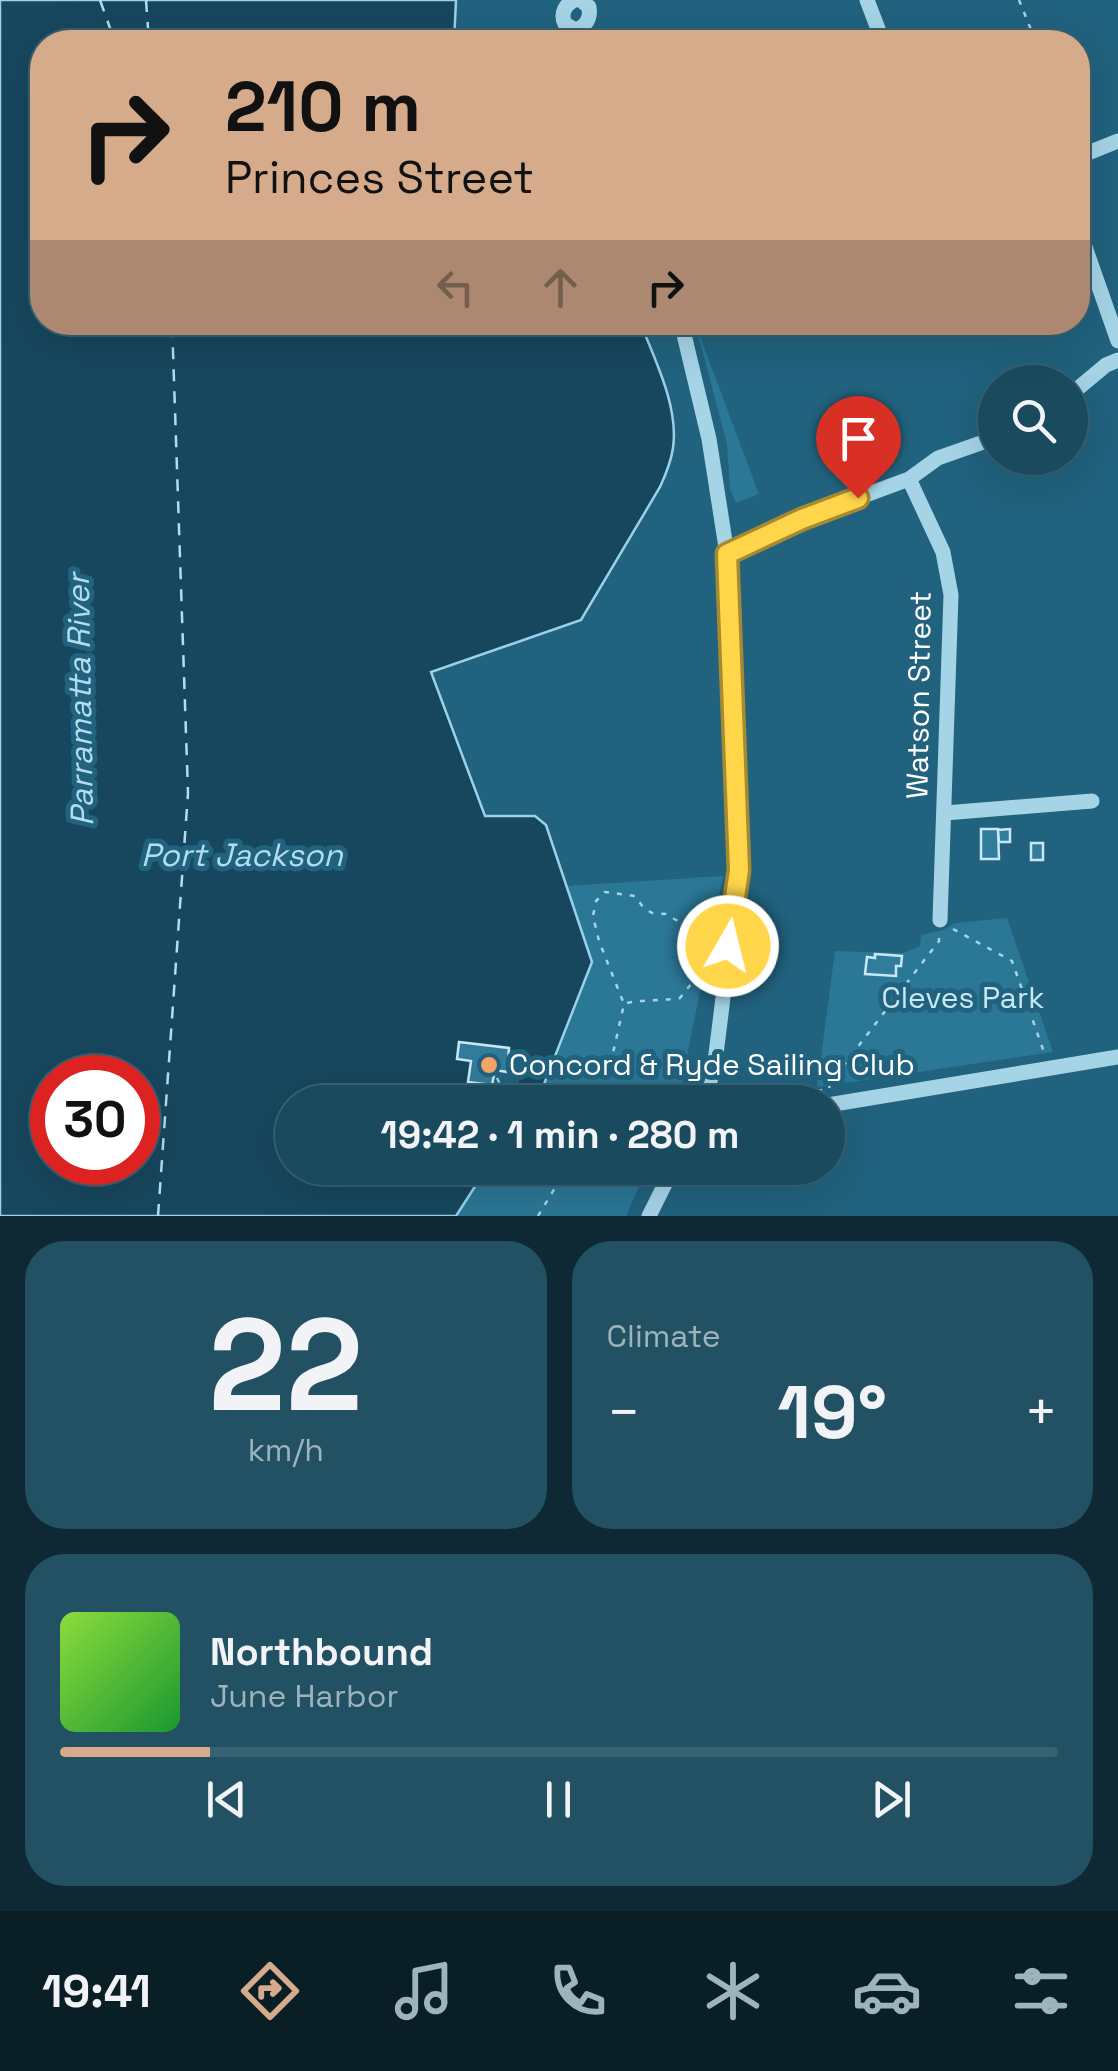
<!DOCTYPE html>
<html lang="en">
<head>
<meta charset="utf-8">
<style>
	:root { --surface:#194a5e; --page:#225164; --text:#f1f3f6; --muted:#9fb3bc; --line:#376273; --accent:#d6ab8b }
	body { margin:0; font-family:"Space Grotesk",sans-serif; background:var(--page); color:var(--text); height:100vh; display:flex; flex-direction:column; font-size:38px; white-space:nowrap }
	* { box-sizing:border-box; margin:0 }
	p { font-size:32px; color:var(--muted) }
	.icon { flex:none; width:55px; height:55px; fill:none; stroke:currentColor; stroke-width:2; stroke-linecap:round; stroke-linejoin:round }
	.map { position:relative; height:1216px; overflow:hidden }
	.drawer { display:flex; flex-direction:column; gap:25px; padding:25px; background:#0e2934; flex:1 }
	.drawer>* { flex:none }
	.top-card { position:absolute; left:30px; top:30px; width:1060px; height:305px; border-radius:40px; box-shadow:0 10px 40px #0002,0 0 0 2px var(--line); background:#d6ab8b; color:#111; overflow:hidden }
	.tools { position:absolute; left:978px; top:365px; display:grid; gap:20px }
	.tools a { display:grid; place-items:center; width:110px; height:110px; border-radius:50%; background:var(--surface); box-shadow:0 10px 40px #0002,0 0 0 2px var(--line); font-size:50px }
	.speed { position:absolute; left:30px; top:1055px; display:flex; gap:20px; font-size:50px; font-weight:700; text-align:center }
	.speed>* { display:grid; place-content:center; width:130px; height:130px; border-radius:50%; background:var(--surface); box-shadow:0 10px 40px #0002,0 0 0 2px var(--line); line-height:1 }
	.speed .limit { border:15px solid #d22; background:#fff; color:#111 }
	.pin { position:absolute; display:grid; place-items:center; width:85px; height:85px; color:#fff; margin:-102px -42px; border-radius:50% 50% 50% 0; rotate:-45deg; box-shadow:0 0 10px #0007 }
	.pin .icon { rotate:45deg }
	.me { position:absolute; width:110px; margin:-55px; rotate:8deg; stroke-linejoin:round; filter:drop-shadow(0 0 8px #0008) }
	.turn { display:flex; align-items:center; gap:35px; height:210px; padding:0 30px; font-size:45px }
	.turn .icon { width:130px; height:130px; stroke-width:2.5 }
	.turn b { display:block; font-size:70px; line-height:85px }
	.lanes { display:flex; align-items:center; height:95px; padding:0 30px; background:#0003; justify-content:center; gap:50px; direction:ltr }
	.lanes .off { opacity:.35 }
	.big { font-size:75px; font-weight:800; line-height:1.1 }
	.drawer .widget { flex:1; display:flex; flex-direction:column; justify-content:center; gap:15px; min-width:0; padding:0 35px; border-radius:40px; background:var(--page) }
	.drawer .dial { align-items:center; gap:0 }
	.dial b { font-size:130px; line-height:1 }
	.song { display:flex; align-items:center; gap:30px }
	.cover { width:120px; height:120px; border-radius:15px; background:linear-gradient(135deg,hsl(90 70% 55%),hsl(130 70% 35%)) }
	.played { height:10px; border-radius:5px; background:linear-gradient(90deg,var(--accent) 15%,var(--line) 15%) }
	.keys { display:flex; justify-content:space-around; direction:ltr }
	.heat { display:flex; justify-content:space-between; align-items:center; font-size:55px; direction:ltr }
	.drawer .tiles { flex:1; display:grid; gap:25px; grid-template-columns:1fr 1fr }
	.widget:last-child { grid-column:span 2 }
	.trip { position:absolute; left:275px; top:1085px; width:570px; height:100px; border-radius:50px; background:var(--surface); box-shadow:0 10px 40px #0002,0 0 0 2px var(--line); font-weight:800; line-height:100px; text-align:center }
	.tabs { display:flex; height:160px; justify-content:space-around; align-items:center; background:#0a1e26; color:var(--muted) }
	.tabs .icon { width:70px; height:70px }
	.tabs .selected { color:var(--accent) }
	.tabs b { font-size:45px; color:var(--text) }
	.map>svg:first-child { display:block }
</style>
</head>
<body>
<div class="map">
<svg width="1118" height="1216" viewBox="0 0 1118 1216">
	<rect width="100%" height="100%" fill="#21627e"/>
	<path fill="#2b7796" d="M 695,323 L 759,494 L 736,503 L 730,489 L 727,444 Z
		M 723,876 L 680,1091 L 675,1102 L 537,1102 L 591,963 L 566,886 Z
		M 1007,918 L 1053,1052 L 817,1087 L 835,951 L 903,953 L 920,946 L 921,935 L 943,930 L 955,923 Z
		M 487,1168 L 647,1168 L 626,1216 L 456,1216 Z"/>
	<path fill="#17475e" stroke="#99d2e8" stroke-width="2.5" fill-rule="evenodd" d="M 0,0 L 456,0 L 454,42 L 42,42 L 42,322 L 640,322 C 655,360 679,407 673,448 C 671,462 666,474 660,487 L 581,620 L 431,672 L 485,816 L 535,816 L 546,825 L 592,962 L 537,1102 L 292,1102 L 292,1168 L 487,1168 L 456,1216 L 0,1216 ZM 52,1078 L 138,1078 L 138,1162 L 52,1162 Z"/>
	<path fill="#21627e" d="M 459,1042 L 523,1051 L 516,1102 L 505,1102 L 499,1089 L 481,1086 L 479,1097 L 470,1095 L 471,1083 L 468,1082 L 471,1061 L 457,1059 Z"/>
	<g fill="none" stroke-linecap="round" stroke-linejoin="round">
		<path stroke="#b1ddee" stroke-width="2.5" stroke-dasharray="12 10" stroke-linecap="butt" d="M 100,0 L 115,42
			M 146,0 L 149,42
			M 158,1216 L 188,793 L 172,322"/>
	</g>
	<path fill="#317c9b" stroke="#c9e8f5" stroke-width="2.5" d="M 981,829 L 998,829 L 999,859 L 981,859 Z
		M 1010,829 L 1010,842 L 999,842 L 998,830 Z
		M 1031,843 L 1043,843 L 1043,860 L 1031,860 Z
		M 875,954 L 902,956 L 901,966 L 896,966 L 896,976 L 865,974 L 867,957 L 875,958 Z
		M 459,1042 L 509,1048 L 507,1072 L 495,1070 L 492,1085 L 468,1082 L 471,1061 L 457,1059 Z"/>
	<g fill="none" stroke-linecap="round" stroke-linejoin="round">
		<path stroke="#a5d4e7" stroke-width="2.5" stroke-dasharray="5 8" stroke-linecap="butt" d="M 1019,0 L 1036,42
			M 1078,182 L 1091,219
			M 953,929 L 1012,961 L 1045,1055
			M 627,1003 C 647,999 662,1001 680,998 L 703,969 L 713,945
			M 497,1078 L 509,1102
			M 719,1097 L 731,1102
			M 619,1102 L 618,1085 L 611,1062 L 624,1004 L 599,941 L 593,916 L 596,901 L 605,892 L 635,896 L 643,907 L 652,913 L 666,914 L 676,920 L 697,924 L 713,943 L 717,944
			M 684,1102 L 692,1094
			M 740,1102 L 829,1089 L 830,1083 L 939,941 L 939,936
			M 538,1216 L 567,1168"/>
		<path stroke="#a5d4e7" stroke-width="15" d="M 575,0 C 565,4 560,14 565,24 L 575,30 C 586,27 591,18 589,7 L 581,0
			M 867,0 L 883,42
			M 1078,157 L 1118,141
			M 1078,227 L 1118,341
			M 681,322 L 709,439 L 727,554 L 739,870 L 716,1054 L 706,1100
			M 1070,395 L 1106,365 L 1118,360
			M 909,479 L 943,552 L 951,595 L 940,920
			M 727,554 L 801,519 L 909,479 L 938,458 L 995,438
			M 945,813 L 1092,801
			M 828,1105 L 1118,1057
			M 649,1216 L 673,1168"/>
	</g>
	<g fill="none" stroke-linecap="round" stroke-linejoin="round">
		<g stroke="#a68a30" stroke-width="25">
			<path id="route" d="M 728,946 L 739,870 L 727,554 L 802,519 L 858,498"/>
		</g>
		<use href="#route" stroke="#ffd54a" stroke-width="18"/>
	</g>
	<circle fill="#f3a667" stroke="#21627e" stroke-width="4" cx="489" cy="1065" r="10"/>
	<g text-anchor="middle" stroke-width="10" stroke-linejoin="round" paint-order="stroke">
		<g font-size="30" fill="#fff" stroke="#21627e">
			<text transform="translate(919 695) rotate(-89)" y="10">Watson Street</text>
		</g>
		<g font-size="30" fill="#c9e8f5" stroke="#21627e">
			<text x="963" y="1008">Cleves Park</text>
		</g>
		<g font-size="30" fill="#fff" stroke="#21627e" text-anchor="start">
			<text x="509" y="1075">Concord &amp; Ryde Sailing Club</text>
		</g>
		<g font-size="32" font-style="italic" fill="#b1ddee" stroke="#21627e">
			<text transform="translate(80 700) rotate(-91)" y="11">Parramatta River</text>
			<text x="242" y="866">Port Jackson</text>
		</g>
	</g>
</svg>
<div class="tools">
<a><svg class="icon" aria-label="search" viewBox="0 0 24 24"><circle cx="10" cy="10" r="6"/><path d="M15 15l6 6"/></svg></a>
</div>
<div class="speed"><div class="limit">30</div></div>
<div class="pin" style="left:858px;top:498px;background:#d93025"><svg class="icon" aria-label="arrive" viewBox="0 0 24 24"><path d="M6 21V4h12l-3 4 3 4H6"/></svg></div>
<svg class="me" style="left:728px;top:946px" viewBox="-20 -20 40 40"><circle r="17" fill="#ffd54a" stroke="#fff" stroke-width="3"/><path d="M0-11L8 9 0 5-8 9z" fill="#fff"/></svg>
<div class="trip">19:42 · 1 min · 280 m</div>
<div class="top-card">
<div class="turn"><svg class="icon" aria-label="right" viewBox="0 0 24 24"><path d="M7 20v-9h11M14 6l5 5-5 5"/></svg><div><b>210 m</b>Princes Street</div></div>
<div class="lanes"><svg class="icon off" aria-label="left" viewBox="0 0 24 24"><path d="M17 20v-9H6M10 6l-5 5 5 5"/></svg><svg class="icon off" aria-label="ahead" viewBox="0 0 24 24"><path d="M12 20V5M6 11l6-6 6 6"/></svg><svg class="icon" aria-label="right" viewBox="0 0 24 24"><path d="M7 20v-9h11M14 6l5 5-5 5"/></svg></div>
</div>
</div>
<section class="drawer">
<div class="tiles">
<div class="widget dial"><b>22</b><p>km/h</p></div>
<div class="widget"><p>Climate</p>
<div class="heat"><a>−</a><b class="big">19°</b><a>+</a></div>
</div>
<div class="widget">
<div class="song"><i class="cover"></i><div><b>Northbound</b><p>June Harbor</p></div></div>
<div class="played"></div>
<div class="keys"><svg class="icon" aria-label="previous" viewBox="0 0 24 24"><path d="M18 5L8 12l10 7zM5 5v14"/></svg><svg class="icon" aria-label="pause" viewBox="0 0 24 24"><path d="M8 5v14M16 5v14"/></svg><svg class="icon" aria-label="next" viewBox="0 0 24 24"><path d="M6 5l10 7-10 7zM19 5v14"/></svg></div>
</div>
</div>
</section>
<nav class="tabs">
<b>19:41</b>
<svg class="icon selected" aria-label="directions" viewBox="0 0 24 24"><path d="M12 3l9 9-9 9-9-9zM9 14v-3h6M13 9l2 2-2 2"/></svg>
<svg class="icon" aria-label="music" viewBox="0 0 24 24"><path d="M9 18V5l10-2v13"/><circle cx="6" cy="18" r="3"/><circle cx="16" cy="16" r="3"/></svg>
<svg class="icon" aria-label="phone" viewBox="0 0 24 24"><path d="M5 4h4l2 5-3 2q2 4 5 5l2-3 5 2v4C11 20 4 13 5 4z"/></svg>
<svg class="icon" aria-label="climate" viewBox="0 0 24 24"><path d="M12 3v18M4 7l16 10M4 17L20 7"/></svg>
<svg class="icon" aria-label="car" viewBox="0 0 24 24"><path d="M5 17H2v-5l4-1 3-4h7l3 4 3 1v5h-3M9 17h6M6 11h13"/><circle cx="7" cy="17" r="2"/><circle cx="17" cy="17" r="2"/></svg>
<svg class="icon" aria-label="filters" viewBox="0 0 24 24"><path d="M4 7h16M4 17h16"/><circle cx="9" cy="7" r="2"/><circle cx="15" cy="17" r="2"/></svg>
</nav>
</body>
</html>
